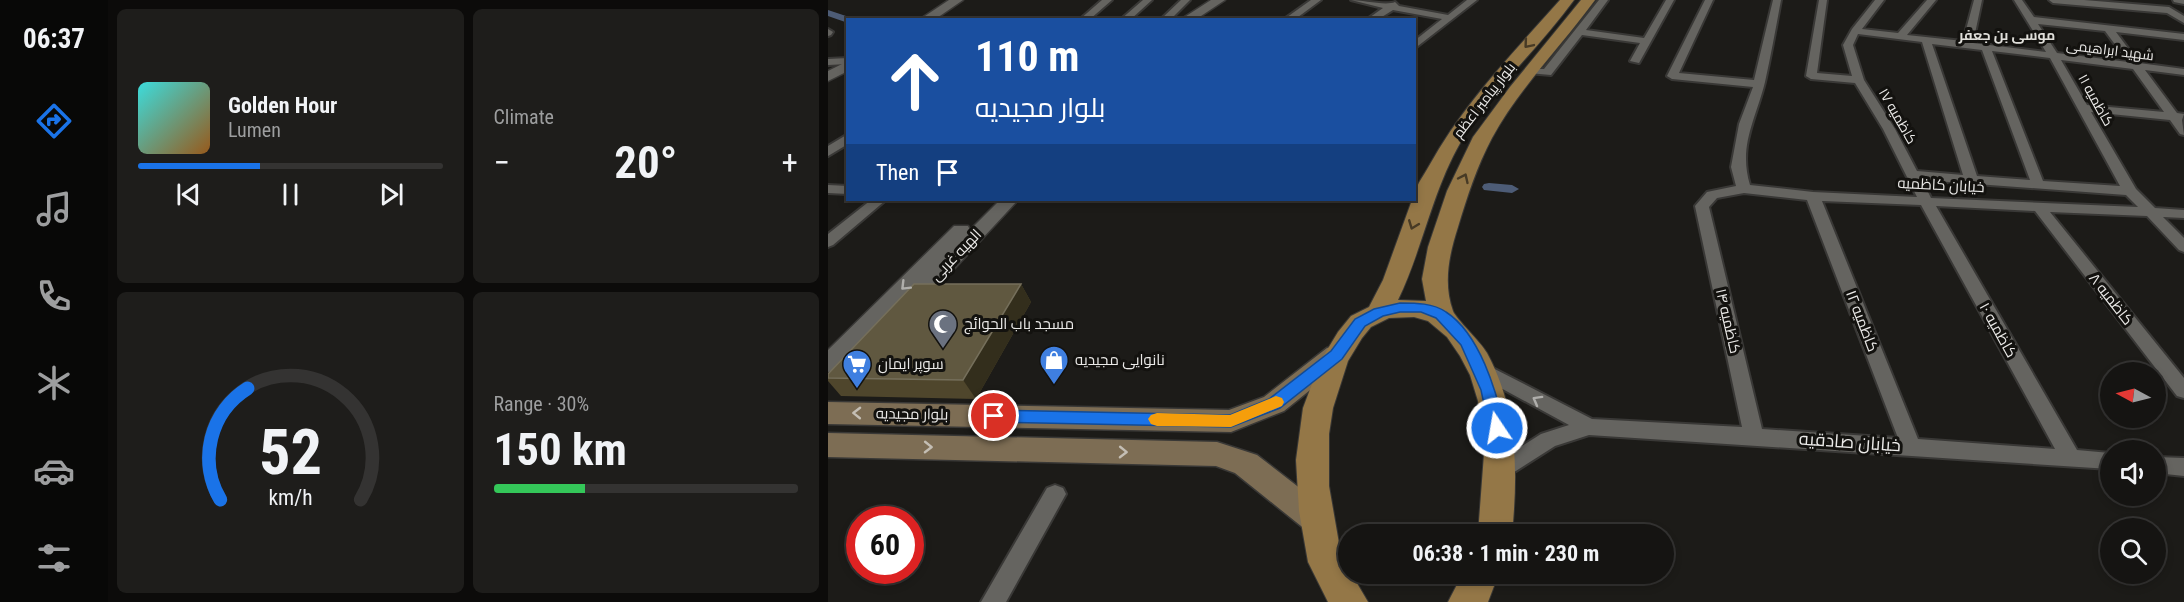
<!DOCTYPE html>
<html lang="en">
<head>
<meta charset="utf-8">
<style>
	:root { --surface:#151412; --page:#1e1d1b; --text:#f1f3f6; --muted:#9d9e9f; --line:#343332; --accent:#1a73e8 }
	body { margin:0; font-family:"Roboto Condensed",Cairo,sans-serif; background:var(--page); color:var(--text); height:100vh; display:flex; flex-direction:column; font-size:22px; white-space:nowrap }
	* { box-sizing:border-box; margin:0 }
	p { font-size:20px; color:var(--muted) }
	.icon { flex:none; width:33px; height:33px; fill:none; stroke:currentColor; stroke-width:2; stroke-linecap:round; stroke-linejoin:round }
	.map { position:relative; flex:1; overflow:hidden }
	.side { display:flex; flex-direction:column; gap:9px; padding:9px; background:#0c0b0a; width:720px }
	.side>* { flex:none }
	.hud { position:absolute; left:18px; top:18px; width:570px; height:183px; border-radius:0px; box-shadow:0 3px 9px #0003,0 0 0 2px var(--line); background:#1a4fa0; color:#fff; overflow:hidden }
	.needle { width:39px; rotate:277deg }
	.buttons { position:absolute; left:1272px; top:362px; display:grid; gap:12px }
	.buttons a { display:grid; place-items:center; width:66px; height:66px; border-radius:50%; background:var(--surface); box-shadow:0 3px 9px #0003,0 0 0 2px var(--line); font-size:30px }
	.speed { position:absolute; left:18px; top:506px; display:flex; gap:12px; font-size:30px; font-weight:700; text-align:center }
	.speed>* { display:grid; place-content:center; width:78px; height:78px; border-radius:50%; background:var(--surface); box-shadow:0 3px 9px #0003,0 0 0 2px var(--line); line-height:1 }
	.speed .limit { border:9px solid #d22; background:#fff; color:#111 }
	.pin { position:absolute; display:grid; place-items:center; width:51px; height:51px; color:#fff; margin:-26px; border:3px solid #fff; border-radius:50%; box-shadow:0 2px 6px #0007 }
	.me { position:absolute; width:66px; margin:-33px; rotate:348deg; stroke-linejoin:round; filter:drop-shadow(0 0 4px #0008) }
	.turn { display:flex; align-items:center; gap:21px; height:126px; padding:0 30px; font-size:27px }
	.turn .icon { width:78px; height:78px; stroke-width:2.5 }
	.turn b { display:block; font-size:42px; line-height:51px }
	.then { display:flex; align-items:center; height:57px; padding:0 30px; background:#0003; gap:12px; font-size:22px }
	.big { font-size:45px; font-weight:700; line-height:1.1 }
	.side .widget { flex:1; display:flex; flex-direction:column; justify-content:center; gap:9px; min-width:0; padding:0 21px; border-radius:9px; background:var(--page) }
	.side .dial { align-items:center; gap:0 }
	.dial svg { height:156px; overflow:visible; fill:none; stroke:var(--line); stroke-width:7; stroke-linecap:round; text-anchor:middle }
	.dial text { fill:var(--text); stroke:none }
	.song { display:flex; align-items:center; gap:18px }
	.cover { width:72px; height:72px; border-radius:9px; background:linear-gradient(135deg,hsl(180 70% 55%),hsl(30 70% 35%)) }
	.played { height:6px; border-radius:3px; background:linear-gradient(90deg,var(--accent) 40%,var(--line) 40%) }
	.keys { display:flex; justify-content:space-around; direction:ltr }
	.heat { display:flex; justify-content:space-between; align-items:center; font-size:33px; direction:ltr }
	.charge { height:9px; border-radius:4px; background:linear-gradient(90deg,#34c759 30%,var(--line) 0) }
	.side .tiles { flex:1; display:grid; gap:9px; grid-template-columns:repeat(2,1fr) }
	.trip { position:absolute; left:510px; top:524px; width:336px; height:60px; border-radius:30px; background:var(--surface); box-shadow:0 3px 9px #0003,0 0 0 2px var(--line); font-weight:700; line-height:60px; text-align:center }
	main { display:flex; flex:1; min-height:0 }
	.tab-bar { display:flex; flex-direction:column; width:108px; justify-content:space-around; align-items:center; background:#080807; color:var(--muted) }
	.tab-bar .icon { width:42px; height:42px }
	.tab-bar .selected { color:var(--accent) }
	.tab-bar b { font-size:27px; color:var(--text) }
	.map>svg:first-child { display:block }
</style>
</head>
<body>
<main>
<nav class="tab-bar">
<b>06:37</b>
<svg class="icon selected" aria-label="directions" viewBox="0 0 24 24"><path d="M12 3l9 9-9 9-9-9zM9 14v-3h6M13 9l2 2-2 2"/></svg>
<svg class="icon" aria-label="music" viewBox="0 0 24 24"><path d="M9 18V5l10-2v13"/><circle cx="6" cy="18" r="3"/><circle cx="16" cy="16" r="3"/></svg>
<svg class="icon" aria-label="phone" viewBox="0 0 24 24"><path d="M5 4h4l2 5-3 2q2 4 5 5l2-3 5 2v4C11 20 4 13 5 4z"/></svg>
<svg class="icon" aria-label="climate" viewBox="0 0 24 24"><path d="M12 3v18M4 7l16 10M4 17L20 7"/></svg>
<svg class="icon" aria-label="car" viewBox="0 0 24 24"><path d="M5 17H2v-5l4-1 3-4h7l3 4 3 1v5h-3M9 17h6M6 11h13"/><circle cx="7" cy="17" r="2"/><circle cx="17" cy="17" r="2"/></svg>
<svg class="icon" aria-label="filters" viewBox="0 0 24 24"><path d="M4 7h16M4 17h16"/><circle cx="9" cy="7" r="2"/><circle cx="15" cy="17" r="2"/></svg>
</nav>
<section class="side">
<div class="tiles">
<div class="widget">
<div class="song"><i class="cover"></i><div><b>Golden Hour</b><p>Lumen</p></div></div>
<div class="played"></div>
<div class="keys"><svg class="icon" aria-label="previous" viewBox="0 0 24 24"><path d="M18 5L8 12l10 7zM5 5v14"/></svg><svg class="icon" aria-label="pause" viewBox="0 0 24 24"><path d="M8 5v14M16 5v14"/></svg><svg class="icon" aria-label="next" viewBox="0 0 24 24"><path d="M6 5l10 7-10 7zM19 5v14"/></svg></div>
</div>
<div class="widget"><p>Climate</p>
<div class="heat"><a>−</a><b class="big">20°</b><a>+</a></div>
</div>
<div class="widget dial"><svg viewBox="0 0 100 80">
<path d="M14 69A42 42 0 1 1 86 69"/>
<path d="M14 69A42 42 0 0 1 28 12" stroke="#1a73e8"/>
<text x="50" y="56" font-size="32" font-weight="700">52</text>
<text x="50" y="72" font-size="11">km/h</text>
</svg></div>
<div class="widget"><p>Range · 30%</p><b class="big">150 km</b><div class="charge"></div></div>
</div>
</section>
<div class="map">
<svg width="1356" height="602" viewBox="0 0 1356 602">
	<rect width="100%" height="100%" fill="#1c1b18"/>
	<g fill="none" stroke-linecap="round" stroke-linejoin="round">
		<path fill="#4d5c76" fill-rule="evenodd" d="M 0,10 L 24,18 L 25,20 L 20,20 L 20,23 L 0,16 Z
			M 661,183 L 684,185 L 691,189 L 684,193 L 656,190 L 654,187 L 656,184 Z"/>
		<g stroke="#393836" stroke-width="4">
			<path id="minor" d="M 274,0 L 284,0 L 261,20 L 251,20 Z
				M 315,0 L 324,0 L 302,20 L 292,20 Z
				M 353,0 L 362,0 L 342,20 L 332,20 Z
				M 483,0 L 493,0 L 466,20 L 455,20 Z
				M 523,0 C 534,0 558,6 567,2 L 571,6 L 620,15 L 639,0 L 649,0 L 586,49 L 586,41 L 614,19 L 565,10 L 549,20 L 538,20 L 555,8 Z
				M 771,0 L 780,0 L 758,30 L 816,38 L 838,0 L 846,0 L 811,63 L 802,61 L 812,43 L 754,35 L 723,75 L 700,73 L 700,69 L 716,69 Z
				M 877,0 L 885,0 L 851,73 L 926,80 L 945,0 L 953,0 C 948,27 943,55 937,82 C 928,119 910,146 922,185 L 985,192 L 1089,197 L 1055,129 L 1027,83 L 983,79 L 978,76 L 991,0 L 999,0 L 989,73 L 1024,76 L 1015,45 L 1024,29 L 1047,0 L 1056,0 L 1034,29 L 1070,33 L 1099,0 L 1108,0 L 1079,35 L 1135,41 L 1146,0 L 1154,0 L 1145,43 L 1218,52 L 1186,0 L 1194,0 L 1206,17 L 1356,34 L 1356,40 L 1288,32 L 1311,63 L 1356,69 L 1356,75 L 1317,70 L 1349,113 L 1356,114 L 1354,120 L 1356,135 L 1352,134 L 1342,120 L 1263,112 L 1308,189 L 1327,208 L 1356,210 L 1356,218 L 1335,217 L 1356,238 L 1356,252 L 1351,250 L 1319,216 L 1222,212 L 1356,378 L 1356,398 L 1349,396 L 1207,211 L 1108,206 L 1249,450 L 1282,453 L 1282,469 L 761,435 L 727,446 L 680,476 L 673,479 L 666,476 L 663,470 L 666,464 L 713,434 L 741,425 L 647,374 L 644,369 L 647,364 L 653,362 L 764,419 L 914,427 L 867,206 L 879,192 L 908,186 L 903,167 L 911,124 L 925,87 L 844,79 L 839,76 ZM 1210,24 L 1277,31 L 1300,62 L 1229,53 ZM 1030,34 L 1094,42 L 1135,175 L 1089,171 L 1067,129 L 1036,80 L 1025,45 ZM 1104,44 L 1154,50 L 1202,180 L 1149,176 ZM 1164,51 L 1222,58 L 1292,186 L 1215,181 ZM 1233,60 L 1305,69 L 1336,112 L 1259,105 ZM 1094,180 L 1298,195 L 1310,207 L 1103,198 ZM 916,193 L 979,200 L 1070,438 L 934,429 L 881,207 L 889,198 ZM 994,201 L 1093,205 L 1227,449 L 1090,439 Z
				M 1221,0 L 1256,0 L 1341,7 L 1356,16 L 1356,23 L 1339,13 L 1225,3 Z
				M 1345,0 L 1356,0 L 1356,4 L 1346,2 Z
				M 0,29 L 5,32 L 3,35 L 0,36 Z
				M 20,58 L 20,64 L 0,65 L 0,59 Z
				M 20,134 L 20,144 L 0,156 L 0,146 Z
				M 0,185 L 20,186 L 20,194 L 0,193 Z
				M 43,200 L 58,200 L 5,245 L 0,247 L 0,234 Z
				M 1328,457 L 1356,458 L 1356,476 L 1328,473 Z
				M 227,485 L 235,488 L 238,494 L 178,602 L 153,602 L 219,488 Z"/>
		</g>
		<g stroke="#393836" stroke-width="3">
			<path id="tertiary" d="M 121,0 L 135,0 L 106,20 L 91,20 Z
				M 383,0 L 397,0 L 367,20 L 352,20 Z
				M 20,61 L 20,71 L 0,81 L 0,71 Z
				M 172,200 L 190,200 L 88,310 L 81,312 L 74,310 L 71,305 L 8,370 L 0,372 L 0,350 L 126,226 L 140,226 L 142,230 Z"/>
		</g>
		<g stroke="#393836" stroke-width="3">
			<path id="secondary" d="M 508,346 L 517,348 L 521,355 L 517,362 L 456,411 L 403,432 L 0,424 L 0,402 L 401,410 L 436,397 L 499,348 Z
				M 0,433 L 389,442 L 429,455 L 500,510 L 505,520 L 500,530 L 489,534 L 478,530 L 407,473 L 388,466 L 0,457 Z"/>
		</g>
		<g stroke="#393836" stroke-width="2">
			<path id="primary" d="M 732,0 L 746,0 C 712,47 668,86 637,135 C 605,186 596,246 570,300 L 598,301 L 594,279 L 600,247 L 619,191 L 645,137 L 682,87 L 753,0 L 767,0 C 735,44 689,91 664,138 C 649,166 639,197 630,227 C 621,255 615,283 625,311 C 628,319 652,341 659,353 C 690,410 690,471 684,534 L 650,534 L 656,454 L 650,401 L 642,375 L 632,356 L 619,337 L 600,321 L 586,317 L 561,318 L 543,327 L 534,338 L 520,361 L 505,408 L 501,434 L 501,486 L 512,549 L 520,573 L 523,573 L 540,602 L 500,602 L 480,562 L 471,511 L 468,460 L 475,408 L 493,360 L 510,332 L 523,316 L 541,307 L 555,280 L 584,200 L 586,200 C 586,187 595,177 601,166 C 635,104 685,53 732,0 Z
				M 635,573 L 671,573 L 660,602 L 620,602 Z"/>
		</g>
		<use href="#minor" fill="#656460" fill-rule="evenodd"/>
		<use href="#tertiary" fill="#656460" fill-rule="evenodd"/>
		<use href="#secondary" fill="#7d6d54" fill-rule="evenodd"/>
		<use href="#primary" fill="#947747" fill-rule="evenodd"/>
	</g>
	<path fill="#4f462c" d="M 193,284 L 203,302 L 148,399 L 13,396 L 0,381 L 0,374 Z"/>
	<path fill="#332e1c" d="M 193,284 L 203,302 L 148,399 L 135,380 Z"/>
	<path fill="#605840" stroke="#756f5b" stroke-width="1.5" d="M 86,284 L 193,284 L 135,380 L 0,378 L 0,374 Z"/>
	<defs><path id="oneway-chevron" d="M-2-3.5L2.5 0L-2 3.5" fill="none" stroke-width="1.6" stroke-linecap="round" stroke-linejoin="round" transform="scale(1.5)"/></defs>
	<g stroke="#473a25">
		<use href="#oneway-chevron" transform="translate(700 44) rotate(130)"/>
		<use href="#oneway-chevron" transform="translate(636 178) rotate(-65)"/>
		<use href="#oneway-chevron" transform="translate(585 225) rotate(111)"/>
	</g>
	<g stroke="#afaeab">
		<use href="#oneway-chevron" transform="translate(77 286) rotate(135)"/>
		<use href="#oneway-chevron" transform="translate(709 400) rotate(-151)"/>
	</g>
	<g stroke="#c4beb4">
		<use href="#oneway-chevron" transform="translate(29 413) rotate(-179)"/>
		<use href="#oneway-chevron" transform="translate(100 447) rotate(1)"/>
		<use href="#oneway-chevron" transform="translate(295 452) rotate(1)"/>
	</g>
	<path fill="#1a73e8" stroke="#114b97" stroke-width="1.5" d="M 572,303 C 588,303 605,303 618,312 C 652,334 668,391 677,428 L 674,432 L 669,434 L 663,432 L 661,428 L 653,390 L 633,345 L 608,318 L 593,312 L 572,312 L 555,316 L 537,326 L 514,359 L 452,408 L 403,427 L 166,422 L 160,420 L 158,416 L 160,412 L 166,410 L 402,415 L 441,399 L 503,351 L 527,319 L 546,309 Z"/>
	<path fill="#f59e0b" d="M 448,396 L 454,398 L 456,402 L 454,406 L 403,427 L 329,426 L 323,424 L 320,419 L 323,415 L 329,413 L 402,415 Z"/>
	<defs>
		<g id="mosque-pin" transform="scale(1.5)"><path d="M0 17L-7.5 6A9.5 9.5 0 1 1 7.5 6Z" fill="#6b7280" stroke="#13120f"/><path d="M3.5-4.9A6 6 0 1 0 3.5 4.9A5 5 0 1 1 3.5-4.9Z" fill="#fff"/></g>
		<g id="shop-pin" transform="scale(1.5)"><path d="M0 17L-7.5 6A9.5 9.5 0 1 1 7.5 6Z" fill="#3f7fe0" stroke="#13120f"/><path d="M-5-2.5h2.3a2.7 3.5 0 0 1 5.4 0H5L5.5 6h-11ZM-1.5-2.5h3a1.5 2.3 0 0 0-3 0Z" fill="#fff"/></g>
		<g id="supermarket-pin" transform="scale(1.5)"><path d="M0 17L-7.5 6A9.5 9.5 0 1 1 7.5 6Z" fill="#3f7fe0" stroke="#13120f"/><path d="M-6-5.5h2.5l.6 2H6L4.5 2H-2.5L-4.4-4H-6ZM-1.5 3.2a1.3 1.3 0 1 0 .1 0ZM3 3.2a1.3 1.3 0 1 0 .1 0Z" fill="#fff"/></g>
	</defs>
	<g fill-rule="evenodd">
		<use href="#mosque-pin" x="115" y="324"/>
		<use href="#shop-pin" x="226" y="360"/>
		<use href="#supermarket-pin" x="29" y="364"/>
	</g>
	<g text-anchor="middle" stroke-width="6" stroke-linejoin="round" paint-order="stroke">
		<g font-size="14" font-weight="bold" fill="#e0dfda" stroke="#13120f">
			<text x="1179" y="40">موسی بن جعفر</text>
		</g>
		<g font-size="14" fill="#ebeae8" stroke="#13120f">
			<text transform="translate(1282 50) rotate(7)" y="5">شهید ابراهیمی</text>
			<text transform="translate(656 100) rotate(-52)" y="5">بلوار پیامبر اعظم</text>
			<text transform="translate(1268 100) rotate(61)" y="5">کاظمیه ۱۱</text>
			<text transform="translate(1070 116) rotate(60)" y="5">کاظمیه ۱۷</text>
		</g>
		<g font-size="15" fill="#ebeae8" stroke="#13120f">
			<text transform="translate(1113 185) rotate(3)" y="5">خیابان کاظمیه</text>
			<text transform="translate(128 255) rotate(-46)" y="5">الهیه غربی</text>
			<text transform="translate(1283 299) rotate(52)" y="5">کاظمیه ۸</text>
			<text transform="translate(900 321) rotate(77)" y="5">کاظمیه ۱۴</text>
			<text transform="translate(1034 321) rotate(69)" y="5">کاظمیه ۱۲</text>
			<text transform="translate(1170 330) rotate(61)" y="5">کاظمیه ۱۰</text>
			<text transform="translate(84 414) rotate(1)" y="5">بلوار مجیدیه</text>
		</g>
		<g font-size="15" fill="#ebeae8" stroke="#13120f" text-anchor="start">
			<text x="136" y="329">مسجد باب الحوائج</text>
			<text x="247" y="365">نانوایی مجیدیه</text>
			<text x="50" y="369">سوپر ایمان</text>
		</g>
		<g font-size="18" fill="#ebeae8" stroke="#13120f">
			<text transform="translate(1022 442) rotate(4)" y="6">خیابان صادقیه</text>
		</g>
	</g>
</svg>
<div class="buttons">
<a><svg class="needle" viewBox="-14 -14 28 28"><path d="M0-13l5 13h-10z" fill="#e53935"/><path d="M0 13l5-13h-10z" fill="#9d9e9f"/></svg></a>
<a><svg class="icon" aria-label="sound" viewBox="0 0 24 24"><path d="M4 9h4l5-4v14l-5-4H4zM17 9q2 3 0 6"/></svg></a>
<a><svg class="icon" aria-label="search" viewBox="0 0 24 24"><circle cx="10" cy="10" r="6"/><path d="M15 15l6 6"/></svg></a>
</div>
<div class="speed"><div class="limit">60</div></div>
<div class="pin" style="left:166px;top:416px;background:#d93025"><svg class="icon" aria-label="arrive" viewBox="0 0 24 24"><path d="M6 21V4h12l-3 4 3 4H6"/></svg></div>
<svg class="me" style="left:669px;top:428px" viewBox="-20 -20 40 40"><circle r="17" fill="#1a73e8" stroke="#fff" stroke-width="3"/><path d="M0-11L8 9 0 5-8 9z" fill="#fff"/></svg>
<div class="trip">06:38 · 1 min · 230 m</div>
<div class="hud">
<div class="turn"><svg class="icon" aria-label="ahead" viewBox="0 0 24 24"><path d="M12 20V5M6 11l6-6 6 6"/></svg><div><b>110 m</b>بلوار مجیدیه</div></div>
<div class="then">Then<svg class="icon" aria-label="arrive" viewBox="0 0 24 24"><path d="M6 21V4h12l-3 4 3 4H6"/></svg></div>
</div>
</div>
</main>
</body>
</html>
